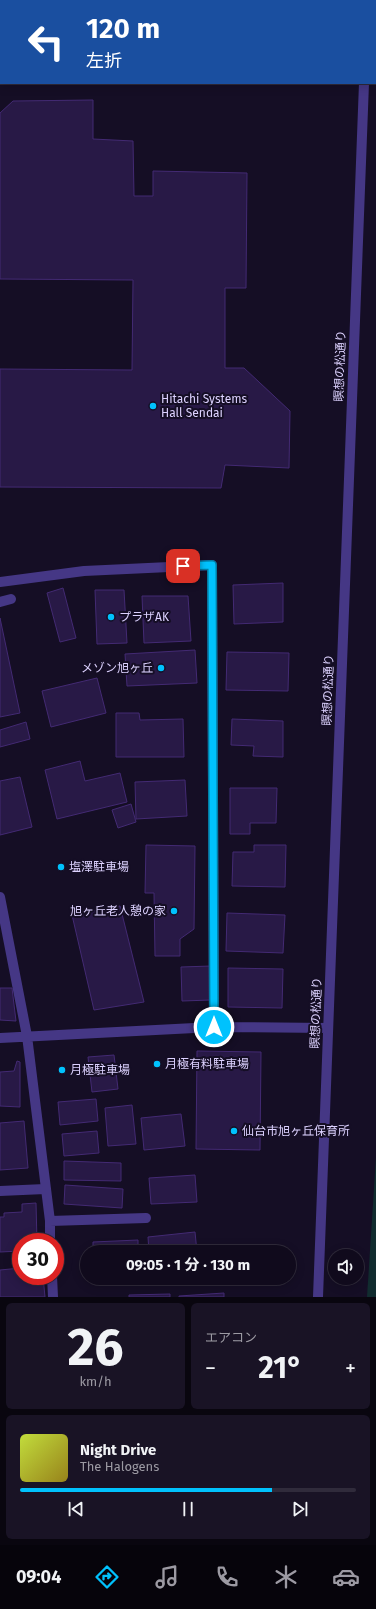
<!DOCTYPE html>
<html lang="ja">
<head>
<meta charset="utf-8">
<style>
	:root { --surface:#100a1c; --page:#191325; --text:#f1f3f6; --muted:#9c9aa3; --line:#302b3b; --accent:#00c2fd }
	body { margin:0; font-family:"Fira Sans","Noto Sans JP",sans-serif; background:var(--page); color:var(--text); height:100vh; display:flex; flex-direction:column; font-size:15px; white-space:nowrap }
	* { box-sizing:border-box; margin:0 }
	p { font-size:13px; color:var(--muted) }
	.icon { flex:none; width:22px; height:22px; fill:none; stroke:currentColor; stroke-width:2; stroke-linecap:round; stroke-linejoin:round }
	.map { position:relative; height:1297px; overflow:hidden }
	.drawer { display:flex; flex-direction:column; gap:6px; padding:6px; background:#09060f; flex:1 }
	.drawer>* { flex:none }
	.top-card { position:absolute; left:0px; top:0px; width:376px; height:84px; box-shadow:0 2px 10px #0003,0 0 0 1px var(--line); background:#1a4fa0; color:#fff; overflow:hidden }
	.fabs { position:absolute; left:328px; top:1249px; display:grid; gap:8px }
	.fabs a { display:grid; place-items:center; width:36px; height:36px; border-radius:50%; background:var(--surface); box-shadow:0 2px 10px #0003,0 0 0 1px var(--line); font-size:20px }
	.speed { position:absolute; left:12px; top:1233px; display:flex; gap:8px; font-size:20px; font-weight:700; text-align:center }
	.speed>* { display:grid; place-content:center; width:52px; height:52px; border-radius:50%; background:var(--surface); box-shadow:0 2px 10px #0003,0 0 0 1px var(--line); line-height:1 }
	.speed .limit { border:6px solid #d22; background:#fff; color:#111 }
	.pin { position:absolute; display:grid; place-items:center; width:34px; height:34px; color:#fff; margin:-17px; border-radius:8px; box-shadow:0 2px 6px #0006 }
	.me { position:absolute; width:44px; margin:-22px; rotate:0deg; stroke-linejoin:round; filter:drop-shadow(0 0 3px #0008) }
	.turn { display:flex; align-items:center; gap:14px; height:84px; padding:0 20px; font-size:18px }
	.turn .icon { width:52px; height:52px; stroke-width:2.5 }
	.turn b { display:block; font-size:28px; line-height:34px }
	.big { font-size:30px; font-weight:700; line-height:1.1 }
	.drawer .widget { flex:1; display:flex; flex-direction:column; justify-content:center; gap:6px; min-width:0; padding:0 14px; border-radius:6px; background:var(--page) }
	.drawer .dial { align-items:center; gap:0 }
	.dial b { font-size:52px; line-height:1 }
	.song { display:flex; align-items:center; gap:12px }
	.cover { width:48px; height:48px; border-radius:6px; background:linear-gradient(135deg,hsl(70 70% 55%),hsl(50 70% 35%)) }
	.played { height:4px; border-radius:2px; background:linear-gradient(90deg,var(--accent) 75%,var(--line) 75%) }
	.keys { display:flex; justify-content:space-around; direction:ltr }
	.heat { display:flex; justify-content:space-between; align-items:center; font-size:22px; direction:ltr }
	.drawer .tiles { flex:1; display:grid; gap:6px; grid-template-columns:1fr 1fr }
	.widget:last-child { grid-column:span 2 }
	.trip { position:absolute; left:80px; top:1245px; width:216px; height:40px; border-radius:20px; background:var(--surface); box-shadow:0 2px 10px #0003,0 0 0 1px var(--line); font-weight:700; line-height:40px; text-align:center }
	.menu { display:flex; height:64px; justify-content:space-around; align-items:center; background:#06040b; color:var(--muted) }
	.menu .icon { width:28px; height:28px }
	.menu .current { color:var(--accent) }
	.menu b { font-size:18px; color:var(--text) }
	.map>svg:first-child { display:block }
</style>
</head>
<body>
<div class="map">
<svg width="376" height="1297" viewBox="0 0 376 1297">
	<rect width="100%" height="100%" fill="#150e25"/>
	<path fill="#112c2f" d="M 376,1157 L 376,1297 L 367,1297 Z"/>
	<path fill="#281946" stroke="#432a73" d="M 24,0 L 129,0 L 129,1 Z
		M 203,0 L 265,0 L 203,1 Z
		M 93,100 L 93,139 L 133,141 L 134,196 L 153,196 L 153,171 L 247,173 L 246,288 L 225,288 L 225,368 L 244,368 L 290,411 L 289,468 L 225,465 L 221,488 L 0,487 L 0,369 L 132,370 L 133,280 L 0,279 L 0,113 L 13,101 Z
		M 283,583 L 283,622 L 234,624 L 233,585 Z
		M 63,588 L 76,638 L 60,642 L 47,593 Z
		M 95,590 L 124,590 L 127,643 L 97,644 Z
		M 142,596 L 188,596 L 191,641 L 144,643 Z
		M 0,618 L 20,713 L 0,717 Z
		M 195,650 L 197,683 L 127,686 L 125,654 Z
		M 227,652 L 289,653 L 288,691 L 226,690 Z
		M 97,678 L 106,713 L 51,727 L 42,691 Z
		M 116,713 L 139,713 L 140,720 L 183,719 L 184,757 L 116,757 Z
		M 232,719 L 283,721 L 283,757 L 253,756 L 254,746 L 231,745 Z
		M 26,722 L 30,739 L 0,747 L 0,730 Z
		M 80,761 L 85,781 L 120,773 L 127,802 L 57,819 L 45,770 Z
		M 20,777 L 32,827 L 0,835 L 0,781 Z
		M 185,780 L 187,816 L 136,819 L 135,782 Z
		M 230,788 L 277,788 L 276,823 L 250,823 L 250,834 L 230,834 Z
		M 131,804 L 136,822 L 118,828 L 112,810 Z
		M 146,845 L 195,846 L 194,929 L 180,939 L 180,956 L 155,956 L 154,893 L 145,893 Z
		M 254,845 L 286,845 L 285,887 L 232,886 L 233,852 L 254,852 Z
		M 120,906 L 144,1002 L 94,1010 L 72,915 Z
		M 227,913 L 285,915 L 283,953 L 226,951 Z
		M 211,966 L 211,1000 L 182,1001 L 181,967 Z
		M 228,968 L 283,969 L 282,1008 L 228,1007 Z
		M 0,988 L 12,988 L 16,1021 L 0,1020 Z
		M 197,1051 L 261,1052 L 260,1150 L 196,1149 Z
		M 114,1055 L 118,1089 L 92,1092 L 88,1057 Z
		M 17,1061 L 20,1062 L 20,1107 L 0,1106 L 0,1072 L 14,1071 Z
		M 96,1099 L 98,1121 L 60,1125 L 58,1102 Z
		M 132,1105 L 136,1144 L 108,1146 L 105,1108 Z
		M 181,1114 L 185,1146 L 144,1150 L 141,1118 Z
		M 24,1121 L 28,1168 L 0,1170 L 0,1123 Z
		M 97,1131 L 99,1153 L 64,1156 L 62,1134 Z
		M 64,1161 L 121,1163 L 121,1181 L 64,1180 Z
		M 195,1175 L 197,1202 L 151,1204 L 149,1178 Z
		M 65,1185 L 123,1189 L 122,1208 L 64,1204 Z
		M 36,1203 L 37,1242 L 21,1242 L 21,1251 L 0,1252 L 0,1217 L 4,1217 L 4,1213 L 22,1212 L 22,1204 Z
		M 195,1232 L 197,1252 L 149,1252 L 148,1237 Z
		M 138,1240 L 138,1252 L 93,1252 L 93,1242 Z
		M 21,1268 L 21,1276 L 43,1276 L 45,1297 L 0,1297 L 0,1270 Z
		M 224,1293 L 224,1297 L 179,1297 L 179,1296 Z
		M 170,1294 L 170,1297 L 129,1297 L 129,1295 Z"/>
	<g fill="none" stroke-linecap="round" stroke-linejoin="round">
		<path stroke="#453785" stroke-width="10" d="M 186,1 L 186,0
			M 284,1 L 284,0
			M 366,1 L 366,0
			M 0,56 L 1,56
			M 0,582 L 84,571 L 212,565 L 214,1027
			M 0,602 L 11,599
			M 0,897 L 27,1036 L 50,1221 L 50,1242
			M 0,1038 L 214,1027 L 328,1028
			M 0,1191 L 45,1189
			M 50,1221 L 146,1218
			M 52,1276 L 53,1297
			M 318,1297 L 364,83"/>
	</g>
	<g fill="none" stroke-linecap="round" stroke-linejoin="round">
		<g stroke="#007ea4" stroke-width="10">
			<path id="route" d="M 183,566 L 212,565 L 214,1027"/>
		</g>
		<use href="#route" stroke="#00c2fd" stroke-width="7"/>
	</g>
	<g fill="#00c2fd" stroke="#150e25" stroke-width="1.5">
		<circle cx="153" cy="406" r="4"/>
		<circle cx="111" cy="617" r="4"/>
		<circle cx="161" cy="668" r="4"/>
		<circle cx="61" cy="867" r="4"/>
		<circle cx="174" cy="911" r="4"/>
		<circle cx="157" cy="1064" r="4"/>
		<circle cx="62" cy="1070" r="4"/>
		<circle cx="234" cy="1131" r="4"/>
	</g>
	<g text-anchor="middle" stroke-width="4" stroke-linejoin="round" paint-order="stroke">
		<g font-size="12" fill="#ddd2ff" stroke="#150e25">
			<text transform="translate(340 366) rotate(-88)" y="4">瞑想の松通り</text>
			<text transform="translate(328 690) rotate(-88)" y="4">瞑想の松通り</text>
			<text transform="translate(316 1013) rotate(-88)" y="4">瞑想の松通り</text>
		</g>
		<g font-size="12" fill="#ddd2ff" stroke="#150e25" text-anchor="start">
			<text x="161" y="403">Hitachi Systems<tspan x="161" dy="14">Hall Sendai</tspan></text>
			<text x="119" y="621">プラザAK</text>
			<text x="153" y="672" text-anchor="end">メゾン旭ヶ丘</text>
			<text x="69" y="871">塩澤駐車場</text>
			<text x="166" y="915" text-anchor="end">旭ヶ丘老人憩の家</text>
			<text x="165" y="1068">月極有料駐車場</text>
			<text x="70" y="1074">月極駐車場</text>
			<text x="242" y="1135">仙台市旭ヶ丘保育所</text>
		</g>
	</g>
</svg>
<div class="fabs">
<a><svg class="icon" aria-label="sound" viewBox="0 0 24 24"><path d="M4 9h4l5-4v14l-5-4H4zM17 9q2 3 0 6"/></svg></a>
</div>
<div class="speed"><div class="limit">30</div></div>
<div class="pin" style="left:183px;top:566px;background:#d93025"><svg class="icon" aria-label="arrive" viewBox="0 0 24 24"><path d="M6 21V4h12l-3 4 3 4H6"/></svg></div>
<svg class="me" style="left:214px;top:1027px" viewBox="-20 -20 40 40"><circle r="17" fill="#00c2fd" stroke="#fff" stroke-width="3"/><path d="M0-11L8 9 0 5-8 9z" fill="#fff"/></svg>
<div class="trip">09:05 · 1 分 · 130 m</div>
<div class="top-card">
<div class="turn"><svg class="icon" aria-label="left" viewBox="0 0 24 24"><path d="M17 20v-9H6M10 6l-5 5 5 5"/></svg><div><b>120 m</b>左折</div></div>
</div>
</div>
<section class="drawer">
<div class="tiles">
<div class="widget dial"><b>26</b><p>km/h</p></div>
<div class="widget"><p>エアコン</p>
<div class="heat"><a>−</a><b class="big">21°</b><a>+</a></div>
</div>
<div class="widget">
<div class="song"><i class="cover"></i><div><b>Night Drive</b><p>The Halogens</p></div></div>
<div class="played"></div>
<div class="keys"><svg class="icon" aria-label="previous" viewBox="0 0 24 24"><path d="M18 5L8 12l10 7zM5 5v14"/></svg><svg class="icon" aria-label="pause" viewBox="0 0 24 24"><path d="M8 5v14M16 5v14"/></svg><svg class="icon" aria-label="next" viewBox="0 0 24 24"><path d="M6 5l10 7-10 7zM19 5v14"/></svg></div>
</div>
</div>
</section>
<nav class="menu">
<b>09:04</b>
<svg class="icon current" aria-label="directions" viewBox="0 0 24 24"><path d="M12 3l9 9-9 9-9-9zM9 14v-3h6M13 9l2 2-2 2"/></svg>
<svg class="icon" aria-label="music" viewBox="0 0 24 24"><path d="M9 18V5l10-2v13"/><circle cx="6" cy="18" r="3"/><circle cx="16" cy="16" r="3"/></svg>
<svg class="icon" aria-label="phone" viewBox="0 0 24 24"><path d="M5 4h4l2 5-3 2q2 4 5 5l2-3 5 2v4C11 20 4 13 5 4z"/></svg>
<svg class="icon" aria-label="climate" viewBox="0 0 24 24"><path d="M12 3v18M4 7l16 10M4 17L20 7"/></svg>
<svg class="icon" aria-label="car" viewBox="0 0 24 24"><path d="M5 17H2v-5l4-1 3-4h7l3 4 3 1v5h-3M9 17h6M6 11h13"/><circle cx="7" cy="17" r="2"/><circle cx="17" cy="17" r="2"/></svg>
</nav>
</body>
</html>
